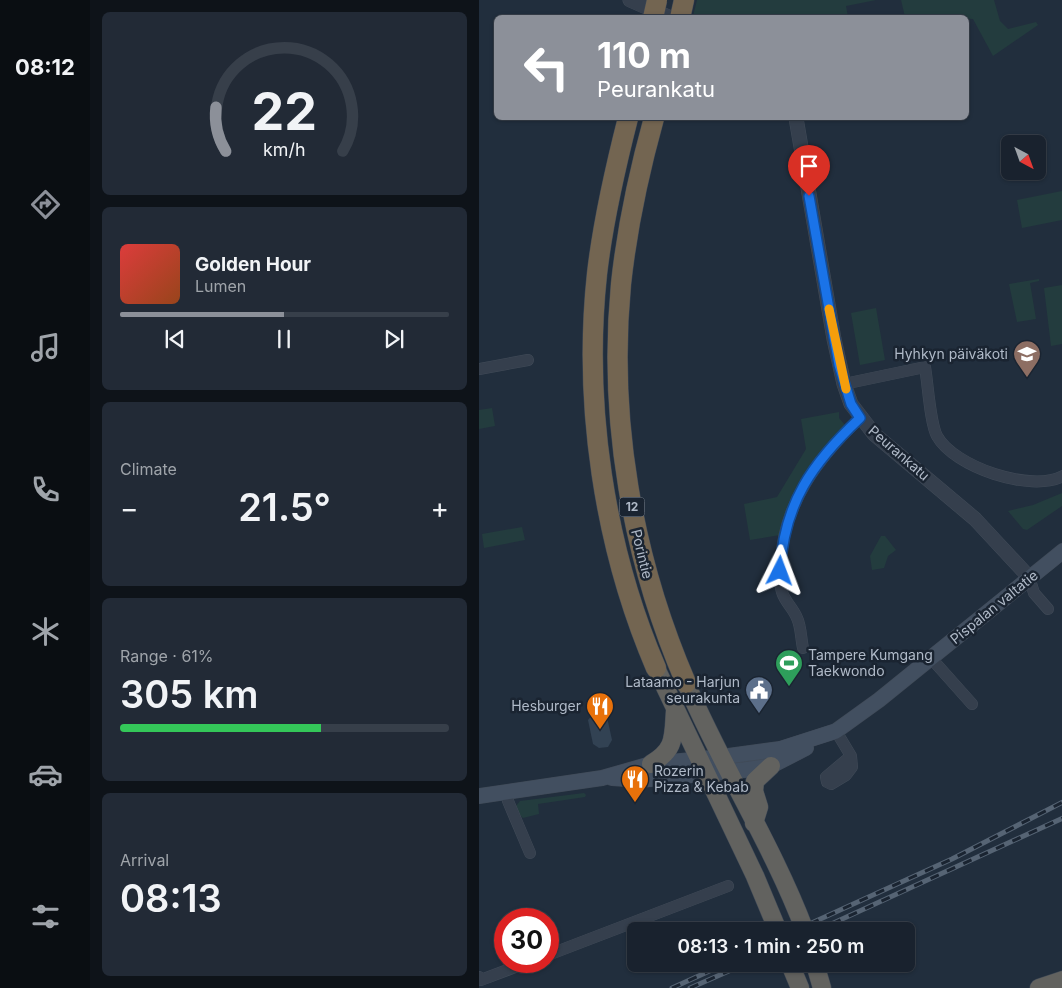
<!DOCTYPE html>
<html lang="en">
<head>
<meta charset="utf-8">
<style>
	:root { --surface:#19222e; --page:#222a36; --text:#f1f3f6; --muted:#9fa4aa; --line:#373f4a; --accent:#8c9099 }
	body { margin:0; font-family:Inter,sans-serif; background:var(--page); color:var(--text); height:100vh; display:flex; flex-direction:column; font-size:19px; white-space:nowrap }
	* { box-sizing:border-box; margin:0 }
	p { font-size:16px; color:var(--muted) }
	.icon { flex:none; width:28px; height:28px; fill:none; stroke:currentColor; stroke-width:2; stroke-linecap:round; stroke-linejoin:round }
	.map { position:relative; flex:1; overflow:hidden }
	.drawer { display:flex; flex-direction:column; gap:12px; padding:12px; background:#0e1319; width:389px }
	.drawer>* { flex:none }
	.top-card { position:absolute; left:15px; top:15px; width:475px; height:105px; border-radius:8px; box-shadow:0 1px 4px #0004,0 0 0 1px var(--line); background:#8c9099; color:#fff; overflow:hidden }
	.needle { width:32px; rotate:139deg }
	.fabs { position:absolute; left:522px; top:135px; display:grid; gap:10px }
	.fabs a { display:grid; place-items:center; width:45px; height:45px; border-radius:8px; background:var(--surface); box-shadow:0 1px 4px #0004,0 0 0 1px var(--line); font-size:25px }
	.speed { position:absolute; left:15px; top:908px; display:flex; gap:10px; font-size:25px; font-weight:700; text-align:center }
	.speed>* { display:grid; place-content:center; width:65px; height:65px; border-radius:50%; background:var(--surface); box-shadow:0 1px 4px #0004,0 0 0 1px var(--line); line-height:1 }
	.speed .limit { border:8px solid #d22; background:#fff; color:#111 }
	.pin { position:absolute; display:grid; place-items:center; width:42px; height:42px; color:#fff; margin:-51px -21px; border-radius:50% 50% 50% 0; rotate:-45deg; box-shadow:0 0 5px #0007 }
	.pin .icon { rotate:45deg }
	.me { position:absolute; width:55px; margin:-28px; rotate:3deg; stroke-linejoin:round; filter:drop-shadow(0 0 4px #0008) }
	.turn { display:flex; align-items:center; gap:18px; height:105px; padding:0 20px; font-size:22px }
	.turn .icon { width:65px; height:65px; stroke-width:2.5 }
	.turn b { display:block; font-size:35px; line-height:42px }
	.big { font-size:38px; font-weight:600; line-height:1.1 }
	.drawer .tile { flex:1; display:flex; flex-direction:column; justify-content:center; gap:8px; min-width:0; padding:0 18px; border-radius:8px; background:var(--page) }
	.drawer .dial { align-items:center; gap:0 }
	.dial svg { height:130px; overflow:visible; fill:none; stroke:var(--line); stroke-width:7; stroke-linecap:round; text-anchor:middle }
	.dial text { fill:var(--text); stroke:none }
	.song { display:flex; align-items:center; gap:15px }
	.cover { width:60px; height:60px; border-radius:8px; background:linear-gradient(135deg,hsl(0 70% 55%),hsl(20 70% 35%)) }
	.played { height:5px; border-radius:2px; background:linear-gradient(90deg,var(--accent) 50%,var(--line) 50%) }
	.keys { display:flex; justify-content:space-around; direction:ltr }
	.heat { display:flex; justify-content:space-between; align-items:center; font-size:28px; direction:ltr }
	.charge { height:8px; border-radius:4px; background:linear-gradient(90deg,#34c759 61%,var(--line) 0) }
	.trip { position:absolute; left:148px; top:922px; width:288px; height:50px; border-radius:8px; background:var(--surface); box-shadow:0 1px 4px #0004,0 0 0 1px var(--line); font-weight:600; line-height:50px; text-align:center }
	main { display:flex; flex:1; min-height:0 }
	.dock { display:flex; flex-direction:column; width:90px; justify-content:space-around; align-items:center; background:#0a0e12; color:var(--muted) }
	.dock .icon { width:35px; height:35px }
	.dock .selected { color:var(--accent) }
	.dock b { font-size:22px; color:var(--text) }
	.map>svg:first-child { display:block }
</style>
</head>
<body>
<main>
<nav class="dock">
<b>08:12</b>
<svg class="icon selected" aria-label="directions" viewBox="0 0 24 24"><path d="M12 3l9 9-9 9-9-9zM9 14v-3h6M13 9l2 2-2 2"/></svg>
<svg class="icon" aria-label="music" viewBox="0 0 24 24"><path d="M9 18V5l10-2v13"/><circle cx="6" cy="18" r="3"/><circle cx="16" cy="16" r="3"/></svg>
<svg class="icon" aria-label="phone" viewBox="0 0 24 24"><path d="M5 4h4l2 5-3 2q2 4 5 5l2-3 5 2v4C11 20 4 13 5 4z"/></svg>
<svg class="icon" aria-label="climate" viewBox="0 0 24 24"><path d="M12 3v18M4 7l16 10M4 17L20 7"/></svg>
<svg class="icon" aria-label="car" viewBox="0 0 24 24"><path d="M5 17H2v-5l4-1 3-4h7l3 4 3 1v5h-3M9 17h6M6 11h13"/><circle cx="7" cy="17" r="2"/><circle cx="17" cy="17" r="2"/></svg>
<svg class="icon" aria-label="filters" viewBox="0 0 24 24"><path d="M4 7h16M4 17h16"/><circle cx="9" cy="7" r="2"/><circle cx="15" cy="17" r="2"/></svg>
</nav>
<section class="drawer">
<div class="tile dial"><svg viewBox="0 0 100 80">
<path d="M14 69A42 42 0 1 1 86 69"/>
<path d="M14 69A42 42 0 0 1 8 42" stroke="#8c9099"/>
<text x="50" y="56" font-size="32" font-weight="700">22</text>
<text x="50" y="72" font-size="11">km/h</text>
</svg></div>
<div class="tile">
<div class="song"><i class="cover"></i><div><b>Golden Hour</b><p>Lumen</p></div></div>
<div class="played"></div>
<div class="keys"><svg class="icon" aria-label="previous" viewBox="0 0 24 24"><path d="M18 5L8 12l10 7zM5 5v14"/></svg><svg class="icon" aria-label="pause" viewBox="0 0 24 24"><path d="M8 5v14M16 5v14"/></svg><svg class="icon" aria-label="next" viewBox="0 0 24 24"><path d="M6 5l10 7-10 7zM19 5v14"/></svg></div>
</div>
<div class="tile"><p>Climate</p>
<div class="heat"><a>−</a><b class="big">21.5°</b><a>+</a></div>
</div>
<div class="tile"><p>Range · 61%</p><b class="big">305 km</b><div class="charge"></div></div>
<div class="tile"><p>Arrival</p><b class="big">08:13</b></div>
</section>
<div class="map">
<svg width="584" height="988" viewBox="0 0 584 988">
	<rect width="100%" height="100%" fill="#212e3d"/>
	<path fill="#233c3e" d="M 218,0 L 397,0 L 367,6 L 369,17 L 217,18 L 214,16 Z
		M 422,0 L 515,0 L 521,21 L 529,29 L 557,22 L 559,25 L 514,56 L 494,19 L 426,17 Z
		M 583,191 L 583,220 L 543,228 L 538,200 Z
		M 560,279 L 560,281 L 551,283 L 557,319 L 538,322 L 530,284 Z
		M 583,285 L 583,344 L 572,346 L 565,288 Z
		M 397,308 L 406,360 L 381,365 L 372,313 Z
		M 13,408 L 16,426 L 0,429 L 0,410 Z
		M 360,412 L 360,418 L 366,425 C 329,463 318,486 301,535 L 271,540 L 265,504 L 298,497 L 327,449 L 322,419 Z
		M 583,493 L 583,506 L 548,530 L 544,529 L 529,511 L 554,505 Z
		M 43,527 L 46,540 L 5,548 L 3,534 Z
		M 402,536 L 406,536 L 417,550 L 409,556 L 405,568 L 393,570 L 391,556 Z
		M 105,793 L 107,795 L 106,797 L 59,804 L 60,814 L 44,818 L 38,812 L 37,806 L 41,801 Z"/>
	<path fill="#324253" d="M 122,712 L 128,717 L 133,740 L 129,747 L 120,748 L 114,744 L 109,720 L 114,714 Z"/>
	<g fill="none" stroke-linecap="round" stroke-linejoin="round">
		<g stroke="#414b58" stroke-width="12">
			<path id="minor" d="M 0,369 L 49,360
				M 365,384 L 446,367 C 449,384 451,423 458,436 C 475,467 552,493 584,476
				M 550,577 L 555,593 L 569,609
				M 324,648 C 322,639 322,626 318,618 C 314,608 306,602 303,592 C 300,582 301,571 302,561 C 305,502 340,457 381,418
				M 452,658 L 493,704
				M 357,731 L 372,756 L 373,767 L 367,775 L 352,784 L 348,782 L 347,777 L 372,756
				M 28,792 L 29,801 L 51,853
				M 69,955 L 249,886
				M 0,977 L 2,980 L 52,961"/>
		</g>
		<g stroke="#414b58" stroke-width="15">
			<path id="tertiary" d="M 151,0 L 192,18
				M 317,118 L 355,339 L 365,384 L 372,404 L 395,434 L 496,519 L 550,577"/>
		</g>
		<g stroke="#414b58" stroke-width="16">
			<path id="secondary" d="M 133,778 L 161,780 L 265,770 L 292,766 L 327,748
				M 0,796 L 123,778 L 172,764 L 242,757 L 301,749 L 357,731 L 400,700 L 584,551"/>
		</g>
		<g stroke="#404a57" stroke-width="19">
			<path id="trunk" d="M 177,668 L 276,876 L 299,931
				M 207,683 C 243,767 294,846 326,931
				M 172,764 C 197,749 194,737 196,711
				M 275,823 L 280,807 L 275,791 L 276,781 L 292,766
				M 311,964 L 321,988
				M 336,964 L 343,988
				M 560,988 L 584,980"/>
		</g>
		<g stroke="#404a57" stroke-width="21">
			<path id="motorway" d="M 201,18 L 205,0
				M 149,118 C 136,169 124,221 118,274 C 104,404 125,547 177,668
				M 175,118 C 160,172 148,228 142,284 C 129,419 153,558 207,683"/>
		</g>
		<use href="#minor" stroke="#353f4d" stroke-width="11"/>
		<use href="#tertiary" stroke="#353f4d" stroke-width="14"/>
		<use href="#secondary" stroke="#424f60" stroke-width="15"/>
		<use href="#trunk" stroke="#62625f" stroke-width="18"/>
		<use href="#motorway" stroke="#736551" stroke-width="20"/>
		<g stroke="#566474" stroke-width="5">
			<path id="rail" d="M 315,931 L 473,859 L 584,802
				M 337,931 L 584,818
				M 193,988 L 246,964
				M 211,988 L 266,964"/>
		</g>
		<use href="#rail" stroke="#1a2431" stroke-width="3" stroke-dasharray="9" stroke-linecap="butt"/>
		<g stroke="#404a57" stroke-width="21" stroke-linecap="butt">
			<path id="motorway-bridge" d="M 174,18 L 178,0"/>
		</g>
		<use href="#motorway-bridge" stroke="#736551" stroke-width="20"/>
	</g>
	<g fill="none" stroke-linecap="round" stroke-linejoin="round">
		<g stroke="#114b97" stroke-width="12">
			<path id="route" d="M 301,571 C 305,503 333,463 381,418 L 372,404 L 360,365 L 330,196"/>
		</g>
		<use href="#route" stroke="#1a73e8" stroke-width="9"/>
		<path stroke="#f59e0b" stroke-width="9" d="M 350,309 L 367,389"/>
	</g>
	<defs>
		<g id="school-pin" transform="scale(1.4375)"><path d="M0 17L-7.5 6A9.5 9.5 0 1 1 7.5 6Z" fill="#8d6e63" stroke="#1a2431"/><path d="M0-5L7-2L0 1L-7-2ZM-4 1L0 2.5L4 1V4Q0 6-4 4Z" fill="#fff"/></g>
		<g id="stadium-pin" transform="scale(1.4375)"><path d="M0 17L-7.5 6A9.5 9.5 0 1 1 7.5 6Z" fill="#2e9e5b" stroke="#1a2431"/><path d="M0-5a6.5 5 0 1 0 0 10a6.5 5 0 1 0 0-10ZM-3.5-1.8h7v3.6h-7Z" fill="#fff"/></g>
		<g id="civic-pin" transform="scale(1.4375)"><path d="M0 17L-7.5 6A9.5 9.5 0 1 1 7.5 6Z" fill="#5c6f8a" stroke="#1a2431"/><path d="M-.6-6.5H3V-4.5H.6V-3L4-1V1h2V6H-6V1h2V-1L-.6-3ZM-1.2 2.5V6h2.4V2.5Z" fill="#fff"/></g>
		<g id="restaurant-pin" transform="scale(1.4375)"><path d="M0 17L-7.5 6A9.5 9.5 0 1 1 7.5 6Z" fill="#e8710a" stroke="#1a2431"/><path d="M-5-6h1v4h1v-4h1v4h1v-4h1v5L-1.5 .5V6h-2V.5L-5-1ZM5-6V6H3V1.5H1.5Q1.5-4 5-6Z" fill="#fff"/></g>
	</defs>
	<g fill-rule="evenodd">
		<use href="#school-pin" x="548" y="354"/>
		<use href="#stadium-pin" x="310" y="663"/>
		<use href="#civic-pin" x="280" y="690"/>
		<use href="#restaurant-pin" x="121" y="706"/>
		<use href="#restaurant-pin" x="156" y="779"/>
	</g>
	<g text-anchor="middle" stroke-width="5" stroke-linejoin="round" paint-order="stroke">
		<rect fill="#1a2431" stroke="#838d9b" stroke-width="1" x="140.5" y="497.5" width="25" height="19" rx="4"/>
		<g font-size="12" font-weight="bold" fill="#b0bac8">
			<text x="153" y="511">12</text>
		</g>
		<g font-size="14" fill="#b0bac8" stroke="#1a2431" text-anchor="end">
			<text x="529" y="359">Hyhkyn päiväkoti</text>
			<text x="329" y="660" text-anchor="start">Tampere Kumgang<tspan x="329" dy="16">Taekwondo</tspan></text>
			<text x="261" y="687">Lataamo - Harjun<tspan x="261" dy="16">seurakunta</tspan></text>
			<text x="102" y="711">Hesburger</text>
			<text x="175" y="776" text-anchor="start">Rozerin<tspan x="175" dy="16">Pizza &amp; Kebab</tspan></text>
		</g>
		<g font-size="14" fill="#b0bac8" stroke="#1a2431">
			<text transform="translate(420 453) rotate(41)" y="5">Peurankatu</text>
			<text transform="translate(163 554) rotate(76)" y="5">Porintie</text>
			<text transform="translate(515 607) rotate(-39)" y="5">Pispalan valtatie</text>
		</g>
	</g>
</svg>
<div class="fabs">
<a><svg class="needle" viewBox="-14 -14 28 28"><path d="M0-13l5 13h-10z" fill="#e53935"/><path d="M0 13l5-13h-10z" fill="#9fa4aa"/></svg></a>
</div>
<div class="speed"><div class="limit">30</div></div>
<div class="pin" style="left:330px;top:196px;background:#d93025"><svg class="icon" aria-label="arrive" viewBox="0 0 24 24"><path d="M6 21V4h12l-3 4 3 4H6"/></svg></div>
<svg class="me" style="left:301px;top:571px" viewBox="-20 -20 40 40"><path d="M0-17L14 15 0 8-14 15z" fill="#1a73e8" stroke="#fff" stroke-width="4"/></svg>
<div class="trip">08:13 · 1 min · 250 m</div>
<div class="top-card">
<div class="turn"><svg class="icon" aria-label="left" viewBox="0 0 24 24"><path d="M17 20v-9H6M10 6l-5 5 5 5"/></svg><div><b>110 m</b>Peurankatu</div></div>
</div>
</div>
</main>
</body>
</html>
